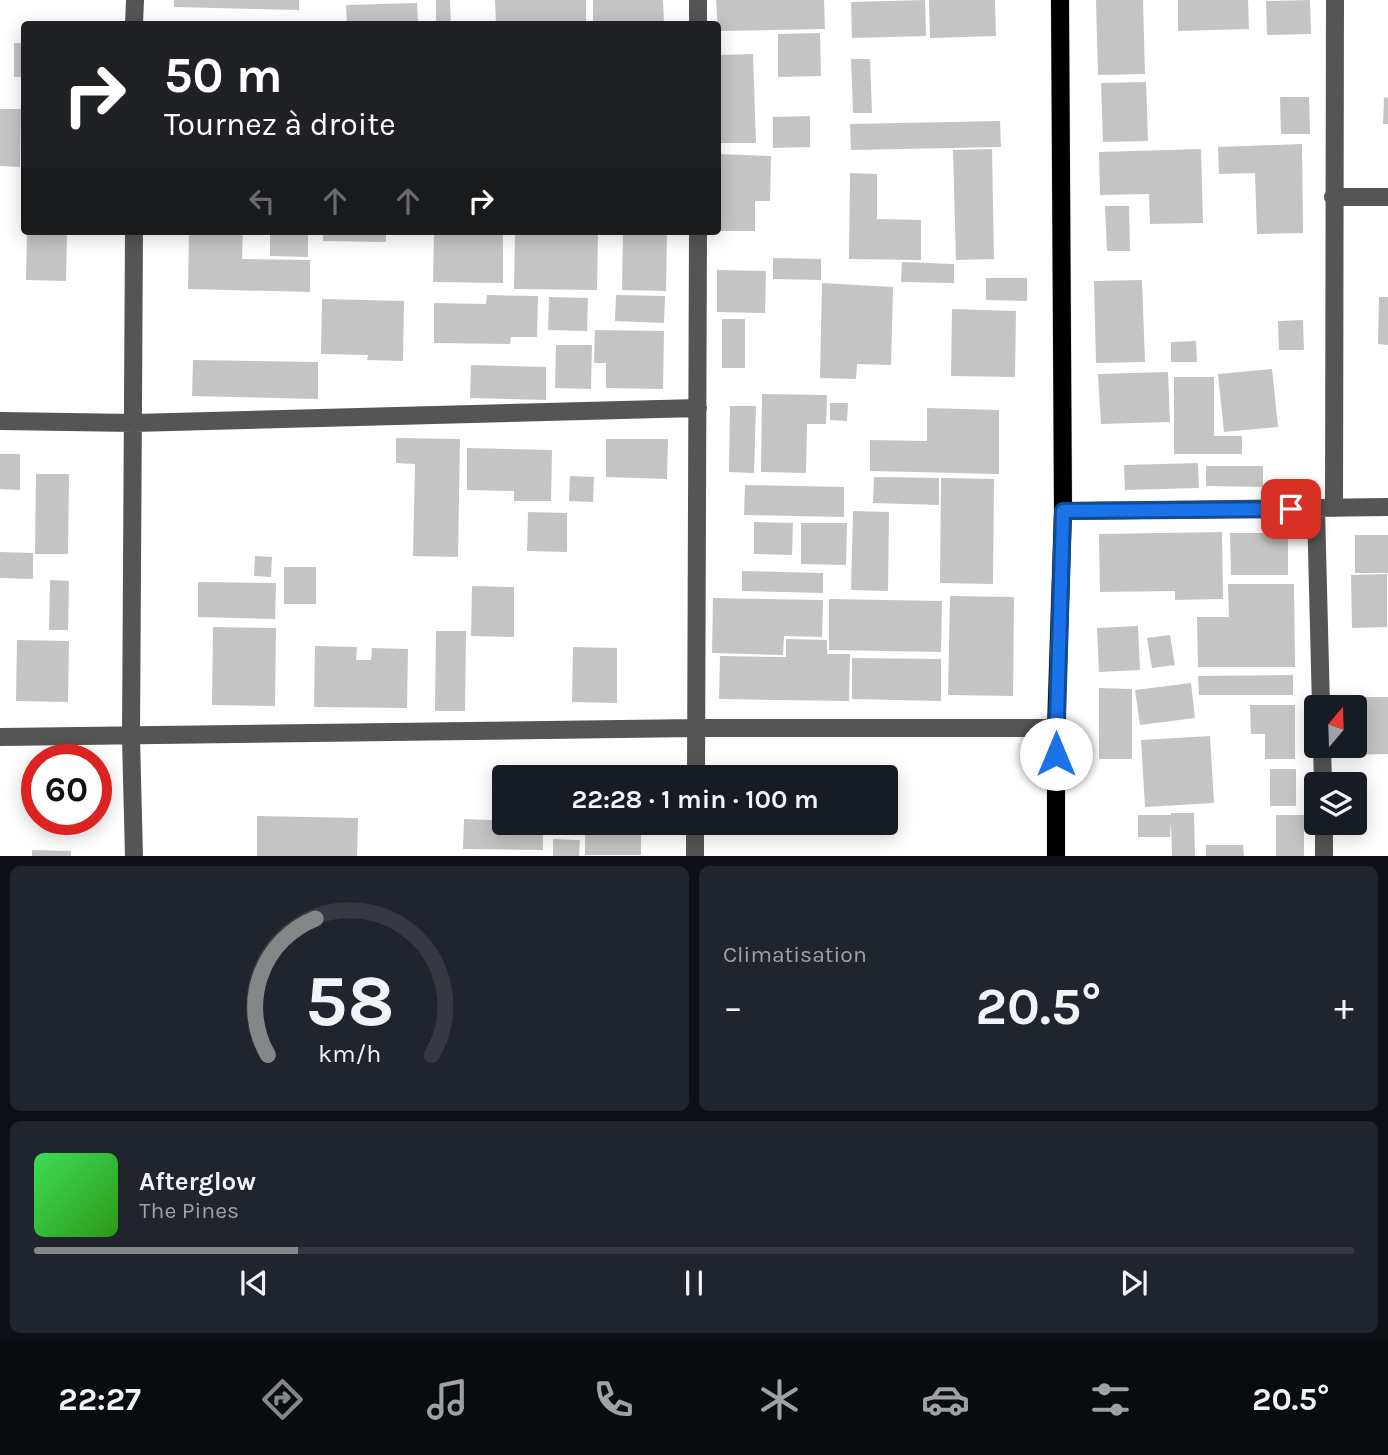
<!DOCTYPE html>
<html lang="fr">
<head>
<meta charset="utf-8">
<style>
	:root { --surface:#171b24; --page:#20242c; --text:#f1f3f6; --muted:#9ea1a6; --line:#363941; --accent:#858687 }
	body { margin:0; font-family:Karla,sans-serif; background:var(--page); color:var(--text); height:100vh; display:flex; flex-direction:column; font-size:26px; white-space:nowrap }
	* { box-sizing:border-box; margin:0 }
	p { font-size:23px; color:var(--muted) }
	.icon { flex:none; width:38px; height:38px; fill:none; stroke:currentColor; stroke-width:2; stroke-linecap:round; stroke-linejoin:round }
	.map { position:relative; height:856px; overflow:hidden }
	.panel { display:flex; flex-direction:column; gap:10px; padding:10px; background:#0d0f14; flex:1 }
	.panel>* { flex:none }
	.hud { position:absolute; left:21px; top:21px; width:700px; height:214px; border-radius:7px; box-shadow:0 4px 18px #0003; background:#202124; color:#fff; overflow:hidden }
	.needle { width:46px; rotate:19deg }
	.buttons { position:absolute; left:1304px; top:695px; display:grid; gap:14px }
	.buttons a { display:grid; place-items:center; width:63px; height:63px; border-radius:7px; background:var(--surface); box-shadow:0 4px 18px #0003; font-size:35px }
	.speed { position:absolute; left:21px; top:744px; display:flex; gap:14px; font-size:35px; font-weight:700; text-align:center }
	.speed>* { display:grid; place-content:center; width:91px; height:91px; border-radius:50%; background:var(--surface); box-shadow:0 4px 18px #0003; line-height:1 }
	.speed .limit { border:10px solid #d22; background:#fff; color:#111 }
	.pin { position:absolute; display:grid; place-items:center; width:60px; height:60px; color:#fff; margin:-30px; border-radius:14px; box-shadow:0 4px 10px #0006 }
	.me { position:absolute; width:77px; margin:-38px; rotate:0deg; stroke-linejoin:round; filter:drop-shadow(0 0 5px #0008) }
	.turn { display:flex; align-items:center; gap:24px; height:147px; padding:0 28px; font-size:32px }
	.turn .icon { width:91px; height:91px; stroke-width:2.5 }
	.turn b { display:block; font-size:49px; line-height:60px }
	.lanes { display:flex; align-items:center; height:66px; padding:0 28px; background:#0003; justify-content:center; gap:35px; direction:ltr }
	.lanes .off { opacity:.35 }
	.big { font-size:52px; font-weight:700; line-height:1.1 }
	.panel .card { flex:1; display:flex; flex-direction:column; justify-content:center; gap:10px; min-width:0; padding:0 24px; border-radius:10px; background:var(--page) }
	.panel .dial { align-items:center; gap:0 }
	.dial svg { height:182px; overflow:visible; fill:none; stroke:var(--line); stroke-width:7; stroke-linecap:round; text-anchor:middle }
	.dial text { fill:var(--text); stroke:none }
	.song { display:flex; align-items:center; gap:21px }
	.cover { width:84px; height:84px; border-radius:10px; background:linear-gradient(135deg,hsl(130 70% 55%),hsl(110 70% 35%)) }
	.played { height:7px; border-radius:4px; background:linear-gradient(90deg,var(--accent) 20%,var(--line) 20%) }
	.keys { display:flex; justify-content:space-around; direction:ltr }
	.heat { display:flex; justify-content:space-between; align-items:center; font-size:38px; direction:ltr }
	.panel .tiles { flex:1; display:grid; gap:10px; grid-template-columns:1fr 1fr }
	.card:last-child { grid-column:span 2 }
	.trip { position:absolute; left:492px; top:765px; width:406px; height:70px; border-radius:7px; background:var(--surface); box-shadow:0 4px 18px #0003; font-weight:700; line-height:70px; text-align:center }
	.tabs { display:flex; height:112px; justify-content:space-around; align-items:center; background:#090b0e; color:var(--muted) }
	.tabs .icon { width:49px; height:49px }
	.tabs .on { color:var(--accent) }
	.tabs b { font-size:32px; color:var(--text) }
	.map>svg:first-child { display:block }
</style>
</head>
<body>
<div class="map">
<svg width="1388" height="857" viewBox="0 0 1388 857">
	<rect width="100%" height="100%" fill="#fff"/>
	<path fill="#c4c4c4" d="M 174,0 L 299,0 L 299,10 L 174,7 Z
		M 436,0 L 450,0 L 451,24 L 436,24 Z
		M 495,0 L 586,0 L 586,24 L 496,24 Z
		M 593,0 L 663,0 L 664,24 L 593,24 Z
		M 716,0 L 824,0 L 825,29 L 718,31 Z
		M 925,0 L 926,36 L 852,38 L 851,2 Z
		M 929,0 L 995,0 L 996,36 L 930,38 Z
		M 1096,0 L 1143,0 L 1145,74 L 1098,75 Z
		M 1178,0 L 1248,0 L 1249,29 L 1178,31 Z
		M 1310,0 L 1311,34 L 1267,35 L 1266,1 Z
		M 417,3 L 418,24 L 347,24 L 346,5 Z
		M 820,33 L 821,76 L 778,77 L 778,34 Z
		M 14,43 L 24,43 L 24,77 L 14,77 Z
		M 753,54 L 756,143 L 720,143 L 718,55 Z
		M 851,59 L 870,59 L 872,113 L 853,113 Z
		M 1146,82 L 1148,141 L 1103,142 L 1101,83 Z
		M 1280,97 L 1309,97 L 1310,134 L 1281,134 Z
		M 1384,97 L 1388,98 L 1388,124 L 1383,124 Z
		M 0,109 L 21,109 L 20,167 L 0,166 Z
		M 810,116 L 810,147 L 773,148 L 773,117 Z
		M 1000,121 L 1001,147 L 851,150 L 850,124 Z
		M 1302,144 L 1303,233 L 1257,234 L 1255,173 L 1219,174 L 1218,147 Z
		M 992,149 L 994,259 L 956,260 L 953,150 Z
		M 1201,149 L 1203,223 L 1150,224 L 1149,194 L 1100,195 L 1099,152 Z
		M 718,154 L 771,156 L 770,201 L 755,201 L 755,231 L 718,231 Z
		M 850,173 L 877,174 L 877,219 L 921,220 L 921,260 L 849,259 Z
		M 1105,206 L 1129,206 L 1130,251 L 1107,251 Z
		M 27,231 L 67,231 L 66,281 L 26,280 Z
		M 189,231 L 243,231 L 242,259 L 310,260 L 310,292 L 188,289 Z
		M 270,231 L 308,231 L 308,257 L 270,256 Z
		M 323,231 L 386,231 L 386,242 L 323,241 Z
		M 467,231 L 503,231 L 503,283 L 433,282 L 434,234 L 467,235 Z
		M 515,231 L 598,231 L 597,290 L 514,289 Z
		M 623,231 L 667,231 L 666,291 L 622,290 Z
		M 773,258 L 821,259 L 821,280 L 773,279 Z
		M 902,262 L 954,264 L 954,283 L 901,282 Z
		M 717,270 L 766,271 L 765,313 L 717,312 Z
		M 986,278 L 1027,278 L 1027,301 L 986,300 Z
		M 1142,280 L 1145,362 L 1096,363 L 1094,281 Z
		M 822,283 L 893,287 L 891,365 L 857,364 L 856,379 L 820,378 Z
		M 487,295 L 538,296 L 537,337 L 511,337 L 510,344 L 434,343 L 434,303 L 486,304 Z
		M 616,295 L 665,296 L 664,323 L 615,321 Z
		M 549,297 L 588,298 L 587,331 L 548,330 Z
		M 1379,297 L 1388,297 L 1388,345 L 1378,344 Z
		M 322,299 L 404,301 L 403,361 L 367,360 L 368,355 L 321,354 Z
		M 952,309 L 1016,311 L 1015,377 L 951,376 Z
		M 722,319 L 745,319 L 745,368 L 722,368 Z
		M 1303,320 L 1304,350 L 1279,350 L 1278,321 Z
		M 595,330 L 664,331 L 663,389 L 606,388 L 606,363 L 594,363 Z
		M 1196,341 L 1197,362 L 1171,362 L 1171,342 Z
		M 556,345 L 592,345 L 591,389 L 555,388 Z
		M 193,360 L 318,362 L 318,399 L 192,396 Z
		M 471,365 L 546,367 L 546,400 L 470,398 Z
		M 1272,369 L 1278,427 L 1224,432 L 1218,374 Z
		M 1168,372 L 1170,422 L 1101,424 L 1098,374 Z
		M 1174,377 L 1214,377 L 1214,436 L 1242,436 L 1242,454 L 1174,454 Z
		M 762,394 L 827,395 L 826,424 L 807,424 L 806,473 L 761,472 Z
		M 830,403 L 848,403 L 847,421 L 830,420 Z
		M 730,406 L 756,406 L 754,473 L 729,472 Z
		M 927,408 L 999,410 L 999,474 L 870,471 L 870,440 L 927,441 Z
		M 396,438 L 460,439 L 458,557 L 413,556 L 415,464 L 396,463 Z
		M 606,439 L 668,439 L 667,479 L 606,477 Z
		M 467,448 L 552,450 L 551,501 L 514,501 L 514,491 L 467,490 Z
		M 0,454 L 20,454 L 20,490 L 0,489 Z
		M 1198,463 L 1199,488 L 1125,490 L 1124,465 Z
		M 1206,466 L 1263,466 L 1263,487 L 1206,486 Z
		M 36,474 L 69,474 L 68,554 L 35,554 Z
		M 570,476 L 594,477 L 593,502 L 569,501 Z
		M 874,477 L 939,478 L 939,505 L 873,503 Z
		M 941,478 L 994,479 L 993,584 L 940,583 Z
		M 745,485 L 844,487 L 844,517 L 744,515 Z
		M 853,511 L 889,512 L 888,591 L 851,590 Z
		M 528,512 L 567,513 L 567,552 L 527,551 Z
		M 754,522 L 793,523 L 792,555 L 754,554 Z
		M 801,523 L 847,523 L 846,565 L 801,564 Z
		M 1222,532 L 1223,599 L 1175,600 L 1175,591 L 1100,592 L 1099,534 Z
		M 1230,533 L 1288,533 L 1288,575 L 1231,575 Z
		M 1355,535 L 1388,535 L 1388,573 L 1355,573 Z
		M 0,552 L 33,553 L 33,579 L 0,578 Z
		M 255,556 L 272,557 L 271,577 L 254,576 Z
		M 284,567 L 316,567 L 316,604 L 284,604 Z
		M 742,571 L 823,573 L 823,593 L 742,591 Z
		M 1387,574 L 1387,627 L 1352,628 L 1351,575 Z
		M 50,580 L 69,581 L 68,630 L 49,630 Z
		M 198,582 L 276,583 L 275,619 L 198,617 Z
		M 1228,584 L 1294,584 L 1295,667 L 1198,667 L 1197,617 L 1229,617 Z
		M 472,586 L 514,587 L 514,637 L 471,636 Z
		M 950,596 L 1014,597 L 1013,696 L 948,695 Z
		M 713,598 L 823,600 L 822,637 L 784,636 L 783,655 L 712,653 Z
		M 829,599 L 942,601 L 941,652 L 829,650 Z
		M 1138,626 L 1140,670 L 1099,672 L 1097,628 Z
		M 213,627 L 276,628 L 275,706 L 212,705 Z
		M 436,631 L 466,631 L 465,711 L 435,711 Z
		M 1170,635 L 1175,665 L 1152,668 L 1147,638 Z
		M 786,639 L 827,640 L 827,654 L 850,654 L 849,701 L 719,699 L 720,656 L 786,657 Z
		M 17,640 L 69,641 L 68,702 L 16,701 Z
		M 315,646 L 357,647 L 356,660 L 371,660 L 372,648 L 408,649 L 407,708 L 314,707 Z
		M 573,647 L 617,648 L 617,703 L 572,702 Z
		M 852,658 L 941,659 L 941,701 L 852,699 Z
		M 1293,675 L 1293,695 L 1199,695 L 1198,676 Z
		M 1191,683 L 1195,718 L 1140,725 L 1135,690 Z
		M 1099,688 L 1132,689 L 1132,759 L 1099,759 Z
		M 1349,697 L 1388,697 L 1388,754 L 1349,755 L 1349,746 L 1354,746 L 1354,707 L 1349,707 Z
		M 1250,705 L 1295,705 L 1295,759 L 1265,759 L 1265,734 L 1251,734 Z
		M 1210,736 L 1214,803 L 1145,807 L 1141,740 Z
		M 1270,769 L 1296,769 L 1296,806 L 1270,806 Z
		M 1171,813 L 1194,813 L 1195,857 L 1172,857 L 1171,822 L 1170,837 L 1138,837 L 1138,815 L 1171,815 Z
		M 1276,815 L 1304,815 L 1304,857 L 1276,857 Z
		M 257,816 L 358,818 L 357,857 L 257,857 Z
		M 464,819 L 543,822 L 543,850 L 463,849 Z
		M 571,822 L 641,822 L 641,855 L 585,855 L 585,834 L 571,834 Z
		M 553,839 L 580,840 L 579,857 L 553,857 Z
		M 1206,845 L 1243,845 L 1244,857 L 1206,857 Z
		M 32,850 L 71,851 L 71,857 L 32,857 Z"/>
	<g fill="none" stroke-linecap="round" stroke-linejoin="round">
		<g stroke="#dbdbdb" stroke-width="19">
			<path id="major" d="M 1056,857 L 1056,728 L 1063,511 L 1060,0"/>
		</g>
		<path stroke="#555" stroke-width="18" d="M 134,24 L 135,0
			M 698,24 L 698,0
			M 1333,197 L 1388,197
			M 0,421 L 134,423 L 698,408
			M 1334,508 L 1335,0
			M 1316,509 L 1321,707
			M 1063,511 L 1388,507
			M 0,737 L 696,728 L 1056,728
			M 1322,746 L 1323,784
			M 696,777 L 698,231
			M 1324,822 L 1324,857
			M 134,857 L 131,738 L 134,231
			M 695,857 L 695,822"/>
		<use href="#major" stroke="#000" stroke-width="18"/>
	</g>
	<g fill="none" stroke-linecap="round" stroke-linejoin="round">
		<g stroke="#114b97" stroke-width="18">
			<path id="route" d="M 1056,754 L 1063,511 L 1291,509"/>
		</g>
		<use href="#route" stroke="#1a73e8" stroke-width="12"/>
	</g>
</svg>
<div class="buttons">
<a><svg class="needle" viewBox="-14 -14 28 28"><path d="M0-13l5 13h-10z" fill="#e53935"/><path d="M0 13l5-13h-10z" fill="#9ea1a6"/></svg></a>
<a><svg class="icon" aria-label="layers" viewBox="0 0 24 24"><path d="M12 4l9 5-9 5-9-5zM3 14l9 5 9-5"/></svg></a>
</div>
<div class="speed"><div class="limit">60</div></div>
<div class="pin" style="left:1291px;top:509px;background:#d93025"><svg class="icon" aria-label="arrive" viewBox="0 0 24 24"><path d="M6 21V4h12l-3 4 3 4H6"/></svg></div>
<svg class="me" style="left:1056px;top:754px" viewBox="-20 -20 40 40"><circle r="19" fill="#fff"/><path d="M0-13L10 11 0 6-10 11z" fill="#1a73e8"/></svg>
<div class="trip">22:28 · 1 min · 100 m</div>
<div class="hud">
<div class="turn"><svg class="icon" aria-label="right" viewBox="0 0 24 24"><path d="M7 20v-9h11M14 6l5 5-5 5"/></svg><div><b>50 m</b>Tournez à droite</div></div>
<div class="lanes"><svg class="icon off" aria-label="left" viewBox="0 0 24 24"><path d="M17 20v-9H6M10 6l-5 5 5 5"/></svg><svg class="icon off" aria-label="ahead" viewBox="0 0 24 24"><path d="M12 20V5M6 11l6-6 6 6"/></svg><svg class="icon off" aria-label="ahead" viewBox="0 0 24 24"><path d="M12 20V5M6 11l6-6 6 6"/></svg><svg class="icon" aria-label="right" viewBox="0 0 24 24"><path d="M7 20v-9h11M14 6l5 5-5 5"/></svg></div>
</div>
</div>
<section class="panel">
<div class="tiles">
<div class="card dial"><svg viewBox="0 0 100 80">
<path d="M14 69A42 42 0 1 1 86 69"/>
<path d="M14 69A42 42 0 0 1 35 9" stroke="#858687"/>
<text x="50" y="56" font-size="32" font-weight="700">58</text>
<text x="50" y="72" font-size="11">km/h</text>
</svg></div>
<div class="card"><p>Climatisation</p>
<div class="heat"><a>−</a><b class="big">20.5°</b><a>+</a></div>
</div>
<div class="card">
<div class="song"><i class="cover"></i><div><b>Afterglow</b><p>The Pines</p></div></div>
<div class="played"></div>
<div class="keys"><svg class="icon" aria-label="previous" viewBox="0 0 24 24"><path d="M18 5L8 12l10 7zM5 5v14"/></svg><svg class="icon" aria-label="pause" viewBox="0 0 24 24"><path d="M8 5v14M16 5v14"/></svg><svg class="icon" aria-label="next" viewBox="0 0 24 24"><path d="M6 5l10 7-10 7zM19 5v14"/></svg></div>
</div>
</div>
</section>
<nav class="tabs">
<b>22:27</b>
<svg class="icon on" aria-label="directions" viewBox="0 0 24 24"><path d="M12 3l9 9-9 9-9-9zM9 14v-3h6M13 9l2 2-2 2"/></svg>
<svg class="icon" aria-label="music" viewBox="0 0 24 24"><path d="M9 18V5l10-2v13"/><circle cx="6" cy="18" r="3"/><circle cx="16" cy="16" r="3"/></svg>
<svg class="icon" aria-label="phone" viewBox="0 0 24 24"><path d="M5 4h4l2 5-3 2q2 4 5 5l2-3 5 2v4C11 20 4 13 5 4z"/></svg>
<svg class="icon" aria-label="climate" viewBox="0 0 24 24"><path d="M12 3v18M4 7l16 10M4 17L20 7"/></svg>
<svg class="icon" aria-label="car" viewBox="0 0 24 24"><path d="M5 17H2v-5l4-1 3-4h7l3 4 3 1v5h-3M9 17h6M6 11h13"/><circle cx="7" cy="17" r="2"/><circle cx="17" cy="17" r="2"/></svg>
<svg class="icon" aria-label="filters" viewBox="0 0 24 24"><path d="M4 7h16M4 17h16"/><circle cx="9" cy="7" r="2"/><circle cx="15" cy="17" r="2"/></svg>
<b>20.5°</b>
</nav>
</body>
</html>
